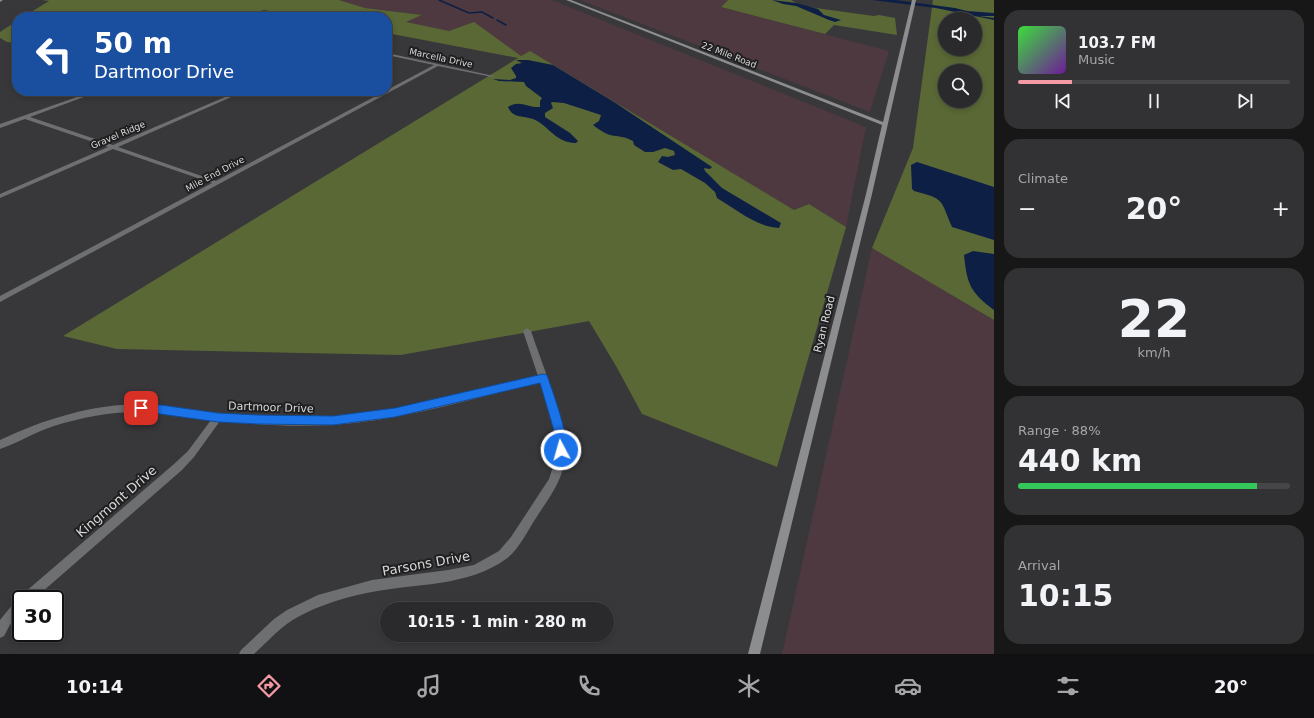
<!DOCTYPE html>
<html lang="en">
<head>
<meta charset="utf-8">
<style>
	:root { --surface:#2a292c; --page:#323134; --text:#f1f3f6; --muted:#a5a6a9; --line:#464548; --accent:#f49aa6 }
	body { margin:0; font-family:"DejaVu Sans",sans-serif; background:var(--page); color:var(--text); height:100vh; display:flex; flex-direction:column; font-size:15px; white-space:nowrap }
	* { box-sizing:border-box; margin:0 }
	p { font-size:13px; color:var(--muted) }
	.icon { flex:none; width:22px; height:22px; fill:none; stroke:currentColor; stroke-width:2; stroke-linecap:round; stroke-linejoin:round }
	.map { position:relative; flex:1; overflow:hidden }
	.sheet { display:flex; flex-direction:column; gap:10px; padding:10px; background:#171718; width:320px }
	.sheet>* { flex:none }
	.top-card { position:absolute; left:12px; top:12px; width:380px; height:84px; border-radius:16px; box-shadow:0 2px 6px #0003,0 0 0 1px var(--line); background:#1a4fa0; color:#fff; overflow:hidden }
	.fabs { position:absolute; left:938px; top:12px; display:grid; gap:8px }
	.fabs a { display:grid; place-items:center; width:44px; height:44px; border-radius:50%; background:var(--surface); box-shadow:0 2px 6px #0003,0 0 0 1px var(--line); font-size:20px }
	.speed { position:absolute; left:12px; top:590px; display:flex; gap:8px; font-size:20px; font-weight:700; text-align:center }
	.speed>* { display:grid; place-content:center; width:52px; height:52px; border-radius:50%; background:var(--surface); box-shadow:0 2px 6px #0003,0 0 0 1px var(--line); line-height:1 }
	.speed .limit { border:2px solid #111; border-radius:6px; background:#fff; color:#111 }
	.pin { position:absolute; display:grid; place-items:center; width:34px; height:34px; color:#fff; margin:-17px; border-radius:8px; box-shadow:0 2px 6px #0006 }
	.me { position:absolute; width:44px; margin:-22px; rotate:354deg; stroke-linejoin:round; filter:drop-shadow(0 0 3px #0008) }
	.turn { display:flex; align-items:center; gap:14px; height:84px; padding:0 16px; font-size:18px }
	.turn .icon { width:52px; height:52px; stroke-width:2.5 }
	.turn b { display:block; font-size:28px; line-height:34px }
	.big { font-size:30px; font-weight:700; line-height:1.1 }
	.sheet .card { flex:1; display:flex; flex-direction:column; justify-content:center; gap:6px; min-width:0; padding:0 14px; border-radius:16px; background:var(--page) }
	.sheet .dial { align-items:center; gap:0 }
	.dial b { font-size:52px; line-height:1 }
	.song { display:flex; align-items:center; gap:12px }
	.cover { width:48px; height:48px; border-radius:6px; background:linear-gradient(135deg,hsl(120 70% 55%),hsl(280 70% 35%)) }
	.played { height:4px; border-radius:2px; background:linear-gradient(90deg,var(--accent) 20%,var(--line) 20%) }
	.keys { display:flex; justify-content:space-around; direction:ltr }
	.heat { display:flex; justify-content:space-between; align-items:center; font-size:22px; direction:ltr }
	.charge { height:6px; border-radius:3px; background:linear-gradient(90deg,#34c759 88%,var(--line) 0) }
	.trip { position:absolute; left:380px; top:602px; width:234px; height:40px; border-radius:20px; background:var(--surface); box-shadow:0 2px 6px #0003,0 0 0 1px var(--line); font-weight:700; line-height:40px; text-align:center }
	.tab-bar { display:flex; height:64px; justify-content:space-around; align-items:center; background:#111012; color:var(--muted) }
	.tab-bar .icon { width:28px; height:28px }
	.tab-bar .on { color:var(--accent) }
	.tab-bar b { font-size:18px; color:var(--text) }
	main { display:flex; flex:1; min-height:0 }
	.map>svg:first-child { display:block }
</style>
</head>
<body>
<main>
<div class="map">
<svg width="994" height="654" viewBox="0 0 994 654">
	<rect width="100%" height="100%" fill="#38373a"/>
	<path fill="#4d393f" d="M 339,0 L 552,0 L 866,127 L 846,227 L 809,204 L 794,210 L 518,58 L 387,33 L 387,30 L 421,15 L 365,8 Z
		M 580,0 L 728,0 L 721,7 L 889,51 L 870,112 Z
		M 872,248 L 994,320 L 994,654 L 782,654 Z"/>
	<path fill="#596835" fill-rule="evenodd" d="M 42,0 L 339,0 L 365,8 L 422,15 L 406,22 L 449,31 L 474,22 L 521,56 L 530,51 L 794,210 L 809,204 L 846,227 L 777,467 L 642,414 L 616,366 L 589,321 L 401,355 L 117,349 L 63,336 L 518,58 L 387,33 L 387,17 L 299,17 L 264,10 L 244,17 L 23,17 L 49,1 Z
		M 728,0 L 791,0 L 801,6 L 874,16 L 879,15 L 895,18 L 897,35 L 834,25 L 825,34 L 721,7 Z
		M 933,0 L 994,0 L 994,320 L 872,248 L 913,148 ZM 945,19 L 975,19 L 975,49 L 945,49 ZM 945,71 L 975,71 L 975,101 L 945,101 Z
		M 17,21 L 17,43 L 7,42 L 0,38 L 0,32 Z"/>
	<path fill="#0e1f46" d="M 772,0 L 796,3 L 818,9 L 824,15 L 841,20 L 835,22 L 829,20 L 796,6 L 783,4 Z
		M 872,0 L 896,0 L 955,8 L 967,11 L 994,13 L 994,16 L 979,16 L 994,18 L 994,20 L 936,8 Z
		M 516,60 L 528,60 L 553,65 L 614,102 L 712,167 L 710,169 L 704,168 L 705,171 L 722,188 L 781,223 L 779,228 C 756,227 736,209 717,198 L 715,192 L 705,183 L 681,169 L 673,170 L 658,162 L 662,156 L 668,157 L 675,155 L 674,151 L 665,148 L 653,152 L 645,152 L 634,145 L 633,141 C 624,136 620,137 610,135 C 604,133 598,129 593,125 L 599,121 L 601,115 L 564,103 L 552,102 L 551,103 L 553,108 L 545,113 L 545,117 L 570,133 L 578,141 L 576,143 C 553,143 547,121 529,118 C 520,116 512,117 508,107 C 519,99 528,108 540,107 L 540,101 L 542,98 L 526,86 L 524,82 L 499,81 L 493,79 L 510,80 L 516,78 L 516,76 L 511,68 L 516,64 L 522,63 Z
		M 917,162 L 994,187 L 994,240 L 952,227 C 940,199 945,199 914,191 L 912,189 L 911,165 Z
		M 973,251 L 994,254 L 994,310 C 970,292 967,284 964,255 Z"/>
	<g fill="none" stroke-linecap="round" stroke-linejoin="round">
		<path stroke="#0e1f46" stroke-width="1.5" d="M 439,0 L 469,13 L 482,12 L 493,18
			M 497,20 L 506,25"/>
		<path fill="#6e6f70" fill-rule="evenodd" d="M 387,53 L 494,76 L 492,77 L 438,66 L 0,302 L 0,296 L 212,183 L 113,149 L 0,198 L 0,194 L 108,147 L 25,119 L 0,128 L 0,124 L 94,91 L 100,91 L 30,117 L 113,145 L 239,91 L 245,91 L 118,147 L 216,181 L 434,65 L 387,55 Z
			M 527,328 L 531,331 C 537,349 544,367 550,385 C 559,412 570,439 563,468 C 559,486 546,502 536,518 C 528,530 518,551 506,559 C 467,587 417,583 372,592 C 344,597 305,609 283,627 C 273,635 264,645 254,654 L 239,654 L 241,650 L 274,619 L 287,610 L 318,595 L 372,580 L 448,570 L 474,565 L 499,551 L 511,537 L 549,479 C 563,443 551,416 540,382 C 472,399 403,420 332,425 C 295,427 257,425 220,421 L 194,457 L 182,470 L 34,599 L 21,599 L 21,612 L 11,623 L 4,636 L 0,638 L 0,620 L 17,599 L 174,464 L 188,451 L 211,420 C 188,417 166,412 144,412 C 113,411 82,417 54,426 C 35,432 18,443 0,449 L 0,440 C 44,419 93,404 143,404 C 168,405 193,410 218,413 C 252,417 287,419 321,418 C 395,415 467,393 538,376 L 523,331 Z"/>
		<path fill="#8c8d8f" fill-rule="evenodd" d="M 0,0 L 3,0 L 0,2 Z
			M 566,0 L 571,0 L 883,122 L 912,0 L 916,0 L 872,194 L 760,654 L 748,654 L 866,194 L 882,125 Z"/>
	</g>
	<path fill="#1a73e8" stroke="#114b97" d="M 543,374 L 547,375 L 548,378 C 553,393 571,441 565,453 L 561,455 L 557,453 L 555,434 L 540,383 L 395,417 L 333,425 L 258,424 L 218,422 L 138,411 L 136,408 L 138,405 L 161,405 L 218,413 L 258,415 L 333,416 L 395,408 Z"/>
	<g text-anchor="middle" stroke-width="4" stroke-linejoin="round" paint-order="stroke">
		<g font-size="9" fill="#d8d7d9" stroke="#1f1f20">
			<text transform="translate(729 55) rotate(21)" y="3">22 Mile Road</text>
			<text transform="translate(441 58) rotate(12)" y="3">Marcella Drive</text>
			<text transform="translate(118 135) rotate(-23)" y="3">Gravel Ridge</text>
			<text transform="translate(215 174) rotate(-28)" y="3">Mile End Drive</text>
		</g>
		<g font-size="11" fill="#d8d7d9" stroke="#1f1f20">
			<text transform="translate(824 324) rotate(-76)" y="4">Ryan Road</text>
			<text transform="translate(271 407) rotate(2)" y="4">Dartmoor Drive</text>
		</g>
		<g font-size="13" fill="#d8d7d9" stroke="#1f1f20">
			<text transform="translate(116 501) rotate(-41)" y="5">Kingmont Drive</text>
			<text transform="translate(426 563) rotate(-10)" y="5">Parsons Drive</text>
		</g>
	</g>
</svg>
<div class="fabs">
<a><svg class="icon" aria-label="sound" viewBox="0 0 24 24"><path d="M4 9h4l5-4v14l-5-4H4zM17 9q2 3 0 6"/></svg></a>
<a><svg class="icon" aria-label="search" viewBox="0 0 24 24"><circle cx="10" cy="10" r="6"/><path d="M15 15l6 6"/></svg></a>
</div>
<div class="speed"><div class="limit">30</div></div>
<div class="pin" style="left:141px;top:408px;background:#d93025"><svg class="icon" aria-label="arrive" viewBox="0 0 24 24"><path d="M6 21V4h12l-3 4 3 4H6"/></svg></div>
<svg class="me" style="left:561px;top:450px" viewBox="-20 -20 40 40"><circle r="17" fill="#1a73e8" stroke="#fff" stroke-width="3"/><path d="M0-11L8 9 0 5-8 9z" fill="#fff"/></svg>
<div class="trip">10:15 · 1 min · 280 m</div>
<div class="top-card">
<div class="turn"><svg class="icon" aria-label="left" viewBox="0 0 24 24"><path d="M17 20v-9H6M10 6l-5 5 5 5"/></svg><div><b>50 m</b>Dartmoor Drive</div></div>
</div>
</div>
<section class="sheet">
<div class="card">
<div class="song"><i class="cover"></i><div><b>103.7 FM</b><p>Music</p></div></div>
<div class="played"></div>
<div class="keys"><svg class="icon" aria-label="previous" viewBox="0 0 24 24"><path d="M18 5L8 12l10 7zM5 5v14"/></svg><svg class="icon" aria-label="pause" viewBox="0 0 24 24"><path d="M8 5v14M16 5v14"/></svg><svg class="icon" aria-label="next" viewBox="0 0 24 24"><path d="M6 5l10 7-10 7zM19 5v14"/></svg></div>
</div>
<div class="card"><p>Climate</p>
<div class="heat"><a>−</a><b class="big">20°</b><a>+</a></div>
</div>
<div class="card dial"><b>22</b><p>km/h</p></div>
<div class="card"><p>Range · 88%</p><b class="big">440 km</b><div class="charge"></div></div>
<div class="card"><p>Arrival</p><b class="big">10:15</b></div>
</section>
</main>
<nav class="tab-bar">
<b>10:14</b>
<svg class="icon on" aria-label="directions" viewBox="0 0 24 24"><path d="M12 3l9 9-9 9-9-9zM9 14v-3h6M13 9l2 2-2 2"/></svg>
<svg class="icon" aria-label="music" viewBox="0 0 24 24"><path d="M9 18V5l10-2v13"/><circle cx="6" cy="18" r="3"/><circle cx="16" cy="16" r="3"/></svg>
<svg class="icon" aria-label="phone" viewBox="0 0 24 24"><path d="M5 4h4l2 5-3 2q2 4 5 5l2-3 5 2v4C11 20 4 13 5 4z"/></svg>
<svg class="icon" aria-label="climate" viewBox="0 0 24 24"><path d="M12 3v18M4 7l16 10M4 17L20 7"/></svg>
<svg class="icon" aria-label="car" viewBox="0 0 24 24"><path d="M5 17H2v-5l4-1 3-4h7l3 4 3 1v5h-3M9 17h6M6 11h13"/><circle cx="7" cy="17" r="2"/><circle cx="17" cy="17" r="2"/></svg>
<svg class="icon" aria-label="filters" viewBox="0 0 24 24"><path d="M4 7h16M4 17h16"/><circle cx="9" cy="7" r="2"/><circle cx="15" cy="17" r="2"/></svg>
<b>20°</b>
</nav>
</body>
</html>
